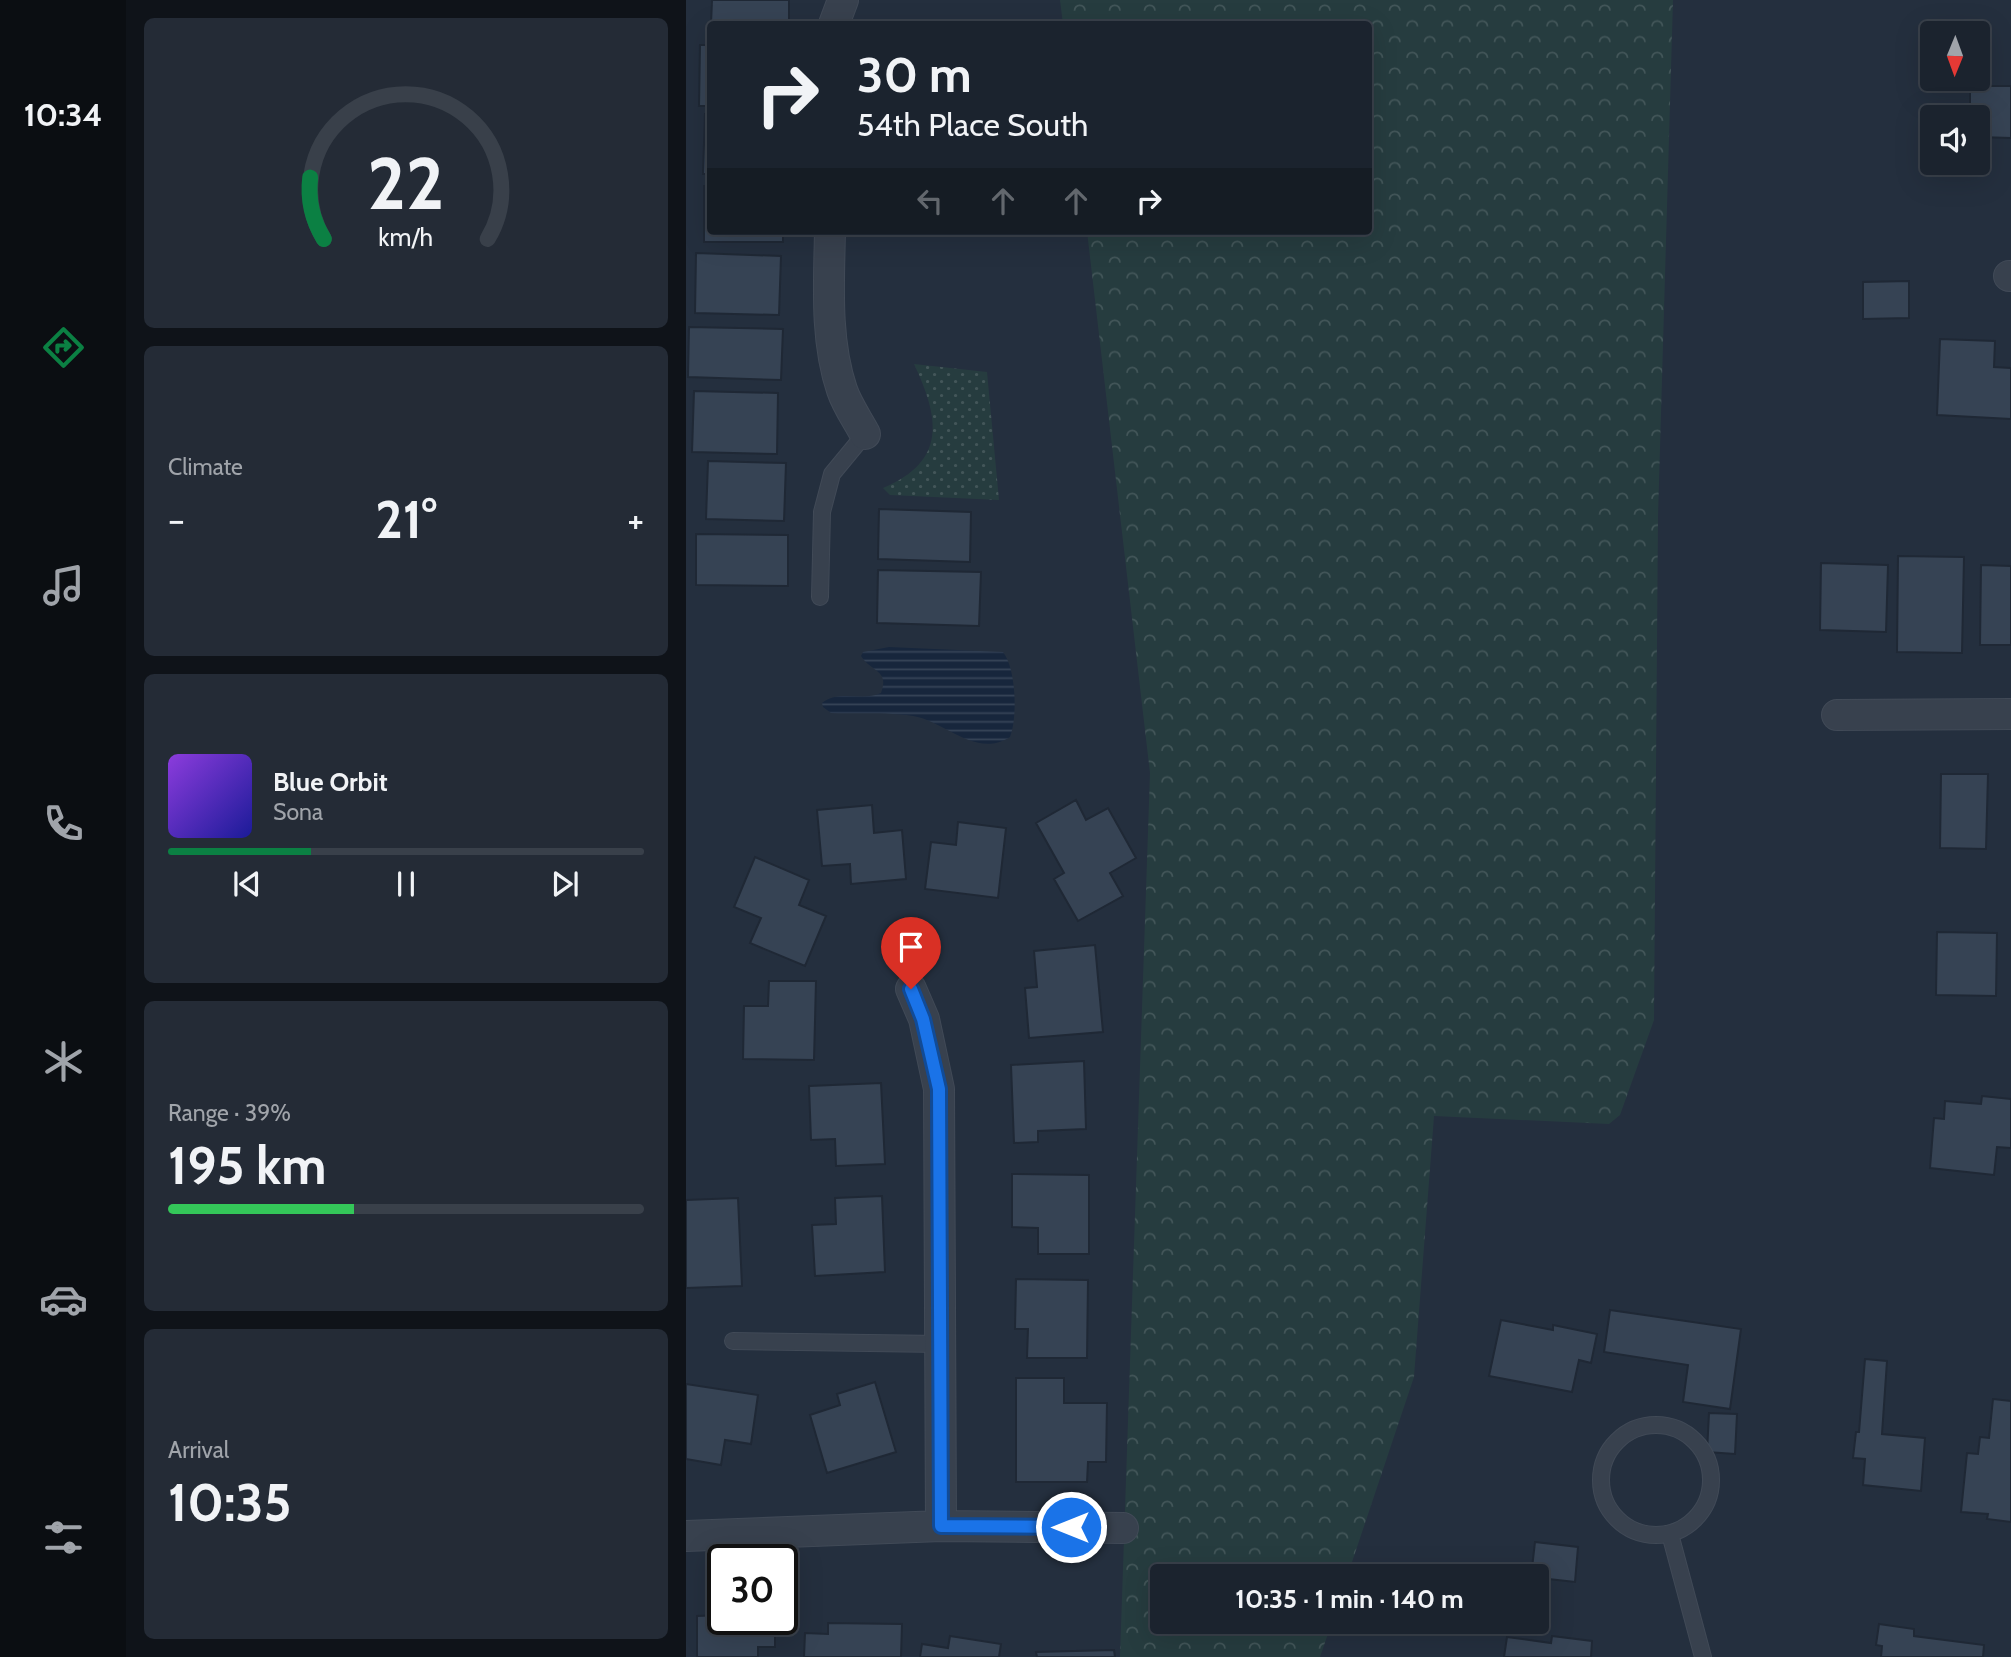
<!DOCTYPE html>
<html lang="en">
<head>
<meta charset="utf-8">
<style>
	:root { --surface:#1b232e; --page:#242b36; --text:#f1f3f6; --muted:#a0a4aa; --line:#39404a; --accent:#0b8043 }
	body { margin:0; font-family:Cabin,sans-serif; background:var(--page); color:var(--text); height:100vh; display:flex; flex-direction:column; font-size:26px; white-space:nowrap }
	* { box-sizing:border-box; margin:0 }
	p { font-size:23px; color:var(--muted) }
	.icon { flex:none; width:38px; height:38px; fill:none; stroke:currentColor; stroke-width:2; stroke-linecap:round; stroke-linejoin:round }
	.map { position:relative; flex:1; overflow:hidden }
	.panel { display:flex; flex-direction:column; gap:18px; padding:18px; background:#0f1319; width:560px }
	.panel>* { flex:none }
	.hud { position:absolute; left:21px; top:21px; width:665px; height:214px; border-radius:7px; box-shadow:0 7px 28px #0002,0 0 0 2px var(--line); background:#1b232e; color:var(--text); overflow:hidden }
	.needle { width:46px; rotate:181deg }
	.buttons { position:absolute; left:1234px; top:21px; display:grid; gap:14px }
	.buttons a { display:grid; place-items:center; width:70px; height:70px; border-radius:7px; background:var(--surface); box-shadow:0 7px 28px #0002,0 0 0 2px var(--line); font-size:35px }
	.speed { position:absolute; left:21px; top:1544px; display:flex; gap:14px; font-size:35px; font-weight:700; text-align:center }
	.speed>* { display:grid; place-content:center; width:91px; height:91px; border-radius:50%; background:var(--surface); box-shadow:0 7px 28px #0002,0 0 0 2px var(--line); line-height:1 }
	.speed .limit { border:4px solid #111; border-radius:10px; background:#fff; color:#111 }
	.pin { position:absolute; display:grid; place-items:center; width:60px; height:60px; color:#fff; margin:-72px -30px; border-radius:50% 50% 50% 0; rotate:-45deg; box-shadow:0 0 7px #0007 }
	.pin .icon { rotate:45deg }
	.me { position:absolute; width:77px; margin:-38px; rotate:270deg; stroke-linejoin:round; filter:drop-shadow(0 0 5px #0008) }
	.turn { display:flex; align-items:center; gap:24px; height:147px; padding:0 35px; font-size:32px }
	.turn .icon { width:91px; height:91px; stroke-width:2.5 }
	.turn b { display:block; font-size:49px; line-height:60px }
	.lanes { display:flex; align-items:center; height:66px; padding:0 35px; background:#0003; justify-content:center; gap:35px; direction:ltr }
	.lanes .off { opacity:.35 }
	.big { font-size:52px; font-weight:700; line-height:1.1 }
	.panel .widget { flex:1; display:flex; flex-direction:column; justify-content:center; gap:10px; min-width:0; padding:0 24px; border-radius:10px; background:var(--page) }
	.panel .dial { align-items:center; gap:0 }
	.dial svg { height:182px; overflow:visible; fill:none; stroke:var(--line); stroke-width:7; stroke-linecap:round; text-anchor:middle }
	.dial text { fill:var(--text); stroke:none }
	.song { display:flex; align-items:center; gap:21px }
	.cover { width:84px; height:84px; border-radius:10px; background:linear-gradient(135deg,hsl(270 70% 55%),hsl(240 70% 35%)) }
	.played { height:7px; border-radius:4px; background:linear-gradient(90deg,var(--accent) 30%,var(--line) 30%) }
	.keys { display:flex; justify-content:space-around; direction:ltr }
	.heat { display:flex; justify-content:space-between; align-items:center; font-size:38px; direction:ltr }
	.charge { height:10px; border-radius:5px; background:linear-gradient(90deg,#34c759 39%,var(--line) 0) }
	.trip { position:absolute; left:464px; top:1564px; width:399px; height:70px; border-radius:7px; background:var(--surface); box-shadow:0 7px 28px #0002,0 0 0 2px var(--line); font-weight:700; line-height:70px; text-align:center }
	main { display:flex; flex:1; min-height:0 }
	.tabs { display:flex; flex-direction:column; width:126px; justify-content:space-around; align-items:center; background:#0b0e12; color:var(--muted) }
	.tabs .icon { width:49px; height:49px }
	.tabs .selected { color:var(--accent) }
	.tabs b { font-size:32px; color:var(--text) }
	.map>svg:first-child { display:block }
</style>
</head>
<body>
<main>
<nav class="tabs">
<b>10:34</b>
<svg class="icon selected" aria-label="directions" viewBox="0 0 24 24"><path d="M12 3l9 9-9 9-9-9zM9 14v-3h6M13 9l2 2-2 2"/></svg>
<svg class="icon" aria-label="music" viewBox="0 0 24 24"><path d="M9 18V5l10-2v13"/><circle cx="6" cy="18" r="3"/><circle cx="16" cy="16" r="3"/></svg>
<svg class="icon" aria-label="phone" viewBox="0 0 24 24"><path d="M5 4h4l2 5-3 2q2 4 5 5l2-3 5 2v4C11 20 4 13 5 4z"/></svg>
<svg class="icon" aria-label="climate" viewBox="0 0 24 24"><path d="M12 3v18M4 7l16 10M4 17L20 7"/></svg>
<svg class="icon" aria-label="car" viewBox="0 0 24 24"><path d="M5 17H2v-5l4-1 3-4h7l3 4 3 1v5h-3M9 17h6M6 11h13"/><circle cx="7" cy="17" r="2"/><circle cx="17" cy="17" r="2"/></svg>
<svg class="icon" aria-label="filters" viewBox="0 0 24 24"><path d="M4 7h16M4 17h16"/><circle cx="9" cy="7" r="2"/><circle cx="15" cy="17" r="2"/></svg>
</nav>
<section class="panel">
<div class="widget dial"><svg viewBox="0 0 100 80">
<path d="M14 69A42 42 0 1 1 86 69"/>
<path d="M14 69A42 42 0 0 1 8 42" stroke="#0b8043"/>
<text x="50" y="56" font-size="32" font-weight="700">22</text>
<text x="50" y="72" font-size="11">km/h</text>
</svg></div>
<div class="widget"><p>Climate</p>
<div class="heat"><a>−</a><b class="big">21°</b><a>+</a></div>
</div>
<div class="widget">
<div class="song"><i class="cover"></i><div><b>Blue Orbit</b><p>Sona</p></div></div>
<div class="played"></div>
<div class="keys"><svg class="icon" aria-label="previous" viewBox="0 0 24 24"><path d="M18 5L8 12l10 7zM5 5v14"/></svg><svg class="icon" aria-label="pause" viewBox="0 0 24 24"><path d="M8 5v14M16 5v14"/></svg><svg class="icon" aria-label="next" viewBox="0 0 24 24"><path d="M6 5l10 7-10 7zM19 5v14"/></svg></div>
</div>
<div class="widget"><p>Range · 39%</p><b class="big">195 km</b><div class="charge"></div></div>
<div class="widget"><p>Arrival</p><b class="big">10:35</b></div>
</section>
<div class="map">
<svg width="1325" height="1657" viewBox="0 0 1325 1657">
	<defs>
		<pattern id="forest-crowns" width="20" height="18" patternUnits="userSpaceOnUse" patternTransform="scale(1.75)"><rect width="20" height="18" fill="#263c3f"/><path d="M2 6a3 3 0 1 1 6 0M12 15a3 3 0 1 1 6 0" fill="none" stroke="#435659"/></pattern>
		<pattern id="park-dots" width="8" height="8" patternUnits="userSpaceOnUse" patternTransform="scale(1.75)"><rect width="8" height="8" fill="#263c3f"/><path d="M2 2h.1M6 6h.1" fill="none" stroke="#435659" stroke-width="1.8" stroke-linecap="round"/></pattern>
		<pattern id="water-rules" width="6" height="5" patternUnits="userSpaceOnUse" patternTransform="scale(1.75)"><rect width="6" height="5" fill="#17263c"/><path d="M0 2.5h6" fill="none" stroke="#364457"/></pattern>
	</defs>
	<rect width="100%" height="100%" fill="#242f3e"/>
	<path fill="url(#forest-crowns)" d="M 374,0 L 987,0 L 972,517 L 968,1020 L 934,1115 L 923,1124 L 748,1116 L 728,1377 L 661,1577 L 476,1577 L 476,1622 L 646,1622 L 634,1657 L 434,1657 L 464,773 L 401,231 L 682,231 L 682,24 L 377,24 Z"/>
	<path fill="url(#park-dots)" d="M 228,364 L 301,372 L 313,500 L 204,495 L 197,488 C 262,461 253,417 228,364 Z"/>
	<path fill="url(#water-rules)" d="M 203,647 L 317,652 C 330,668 332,718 324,737 C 290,759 259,721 227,716 C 201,712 171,714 145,713 L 137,707 L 136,703 C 153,689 176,702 195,693 C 204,670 185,672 175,656 L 177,652 Z"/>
	<path fill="#364354" stroke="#1f2835" stroke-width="2" d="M 26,0 L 103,0 L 103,24 L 25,24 Z
		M 14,45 L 24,45 L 24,106 L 13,106 Z
		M 1284,86 L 1325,86 L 1325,138 L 1292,137 L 1292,117 L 1284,117 Z
		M 19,114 L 24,114 L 24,174 L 17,174 Z
		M 18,186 L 24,186 L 24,231 L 97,231 L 97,242 L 18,242 Z
		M 10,253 L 95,256 L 93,315 L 9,313 Z
		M 1223,281 L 1223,318 L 1177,319 L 1177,282 Z
		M 3,327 L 97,329 L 95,380 L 2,377 Z
		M 1254,339 L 1309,341 L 1308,367 L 1325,368 L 1325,419 L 1251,415 Z
		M 8,391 L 92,393 L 91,454 L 6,452 Z
		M 22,461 L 100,463 L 98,521 L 20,519 Z
		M 193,509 L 285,512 L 284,562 L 192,559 Z
		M 10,534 L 102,535 L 102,586 L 10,585 Z
		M 1212,556 L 1278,557 L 1276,653 L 1211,652 Z
		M 1135,563 L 1202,565 L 1200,632 L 1134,630 Z
		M 1295,565 L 1325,566 L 1325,645 L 1294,645 Z
		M 192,570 L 295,572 L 293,626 L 191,623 Z
		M 1255,774 L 1302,774 L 1300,849 L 1254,848 Z
		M 390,800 L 400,820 L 422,808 L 450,858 L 424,873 L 437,896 L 392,921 L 368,879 L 378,873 L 350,823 Z
		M 186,805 L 188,833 L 216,830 L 220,879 L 165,884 L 164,864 L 136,866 L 131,810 Z
		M 272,822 L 320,828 L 312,898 L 239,889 L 245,842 L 270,845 Z
		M 69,857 L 123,880 L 113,905 L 140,916 L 119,966 L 64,943 L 75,918 L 48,907 Z
		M 1251,932 L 1311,933 L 1310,996 L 1250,995 Z
		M 409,945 L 417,1032 L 343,1038 L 339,988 L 351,987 L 348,951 Z
		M 83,981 L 130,981 L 128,1060 L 57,1059 L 58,1006 L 82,1006 Z
		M 398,1061 L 400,1129 L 352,1131 L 352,1142 L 328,1143 L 325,1065 Z
		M 195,1083 L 199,1164 L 150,1166 L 149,1139 L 125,1140 L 123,1086 Z
		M 1296,1096 L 1325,1099 L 1325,1148 L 1311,1147 L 1308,1175 L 1244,1168 L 1248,1118 L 1258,1119 L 1259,1101 L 1295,1104 Z
		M 326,1174 L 403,1175 L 403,1254 L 352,1254 L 352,1228 L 326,1227 Z
		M 196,1196 L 199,1272 L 129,1276 L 126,1225 L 150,1224 L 149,1198 Z
		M 52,1198 L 56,1286 L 0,1288 L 0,1200 Z
		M 330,1279 L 402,1280 L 401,1358 L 341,1358 L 342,1329 L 329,1329 Z
		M 924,1310 L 1055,1329 L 1044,1409 L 997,1402 L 1002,1365 L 918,1352 Z
		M 815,1320 L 867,1330 L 867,1325 L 911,1334 L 905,1363 L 893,1360 L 886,1392 L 803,1376 Z
		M 1179,1359 L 1201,1361 L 1196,1434 L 1239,1438 L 1235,1491 L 1177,1485 L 1179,1459 L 1167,1458 L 1170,1432 L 1173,1432 Z
		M 330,1378 L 378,1378 L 378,1403 L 421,1403 L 420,1462 L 402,1462 L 401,1482 L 330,1482 Z
		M 189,1382 L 210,1452 L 141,1473 L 124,1415 L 154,1405 L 151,1394 Z
		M 0,1384 L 72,1395 L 65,1444 L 39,1440 L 35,1465 L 0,1459 Z
		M 1307,1399 L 1325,1401 L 1325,1522 L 1301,1519 L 1302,1514 L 1275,1512 L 1281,1453 L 1292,1454 L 1294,1437 L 1303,1438 Z
		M 1023,1413 L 1051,1414 L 1049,1454 L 1021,1452 Z
		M 849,1542 L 892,1547 L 889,1582 L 845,1577 Z
		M 37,1615 L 37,1619 L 89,1619 L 89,1647 L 72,1647 L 72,1657 L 11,1657 L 11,1616 Z
		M 142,1623 L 216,1624 L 215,1657 L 118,1657 L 119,1633 L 142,1634 Z
		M 1193,1624 L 1228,1629 L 1228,1636 L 1298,1645 L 1297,1657 L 1195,1657 L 1196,1646 L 1190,1645 Z
		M 264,1636 L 315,1644 L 313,1657 L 234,1657 L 236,1644 L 262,1648 Z
		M 866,1636 L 906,1641 L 905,1657 L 818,1657 L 821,1637 L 865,1643 Z
		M 428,1650 L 429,1657 L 351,1657 L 350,1652 Z"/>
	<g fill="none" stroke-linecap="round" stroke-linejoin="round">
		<g stroke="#414a57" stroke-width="18">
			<path id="lane" d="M 134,597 L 136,512 L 146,474 L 179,434
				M 47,1341 L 254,1344
				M915 1480a55 55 0 1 1 110 0a55 55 0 1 1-110 0Z
				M 984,1534 L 1017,1657"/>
		</g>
		<g stroke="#414a57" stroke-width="32">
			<path id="street" d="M 148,24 L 157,0
				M 144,231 C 143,283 139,340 156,390 C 161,405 171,419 179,434
				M 1323,276 L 1325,276
				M 1151,715 L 1325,714
				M 225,989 L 238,1019 L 253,1089 L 255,1526
				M 0,1536 L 255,1526 L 437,1528"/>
		</g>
		<use href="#lane" stroke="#38414e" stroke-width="16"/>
		<use href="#street" stroke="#38414e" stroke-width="30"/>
	</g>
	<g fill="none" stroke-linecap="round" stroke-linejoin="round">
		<g stroke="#114b97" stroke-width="18">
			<path id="route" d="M 225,989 L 237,1019 L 253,1089 L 255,1526 L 385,1527"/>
		</g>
		<use href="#route" stroke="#1a73e8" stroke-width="12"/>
	</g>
</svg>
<div class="buttons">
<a><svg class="needle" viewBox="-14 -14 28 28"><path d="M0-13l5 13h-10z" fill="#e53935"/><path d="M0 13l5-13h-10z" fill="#a0a4aa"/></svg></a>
<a><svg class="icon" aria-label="sound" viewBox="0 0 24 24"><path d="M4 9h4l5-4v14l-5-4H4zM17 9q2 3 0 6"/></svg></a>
</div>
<div class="speed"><div class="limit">30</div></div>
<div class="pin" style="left:225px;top:989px;background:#d93025"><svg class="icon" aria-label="arrive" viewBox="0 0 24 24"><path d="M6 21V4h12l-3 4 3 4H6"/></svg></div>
<svg class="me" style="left:385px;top:1527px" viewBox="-20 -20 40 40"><circle r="17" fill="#1a73e8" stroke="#fff" stroke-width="3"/><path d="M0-11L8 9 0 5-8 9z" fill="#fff"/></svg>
<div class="trip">10:35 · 1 min · 140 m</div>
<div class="hud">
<div class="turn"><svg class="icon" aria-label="right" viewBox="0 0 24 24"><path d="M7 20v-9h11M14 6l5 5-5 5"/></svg><div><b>30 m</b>54th Place South</div></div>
<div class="lanes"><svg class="icon off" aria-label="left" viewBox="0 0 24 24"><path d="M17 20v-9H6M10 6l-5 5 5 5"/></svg><svg class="icon off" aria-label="ahead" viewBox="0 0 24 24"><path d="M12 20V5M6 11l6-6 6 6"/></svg><svg class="icon off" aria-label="ahead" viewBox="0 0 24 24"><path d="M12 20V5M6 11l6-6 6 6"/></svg><svg class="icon" aria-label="right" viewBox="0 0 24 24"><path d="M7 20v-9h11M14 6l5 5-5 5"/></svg></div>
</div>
</div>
</main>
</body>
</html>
